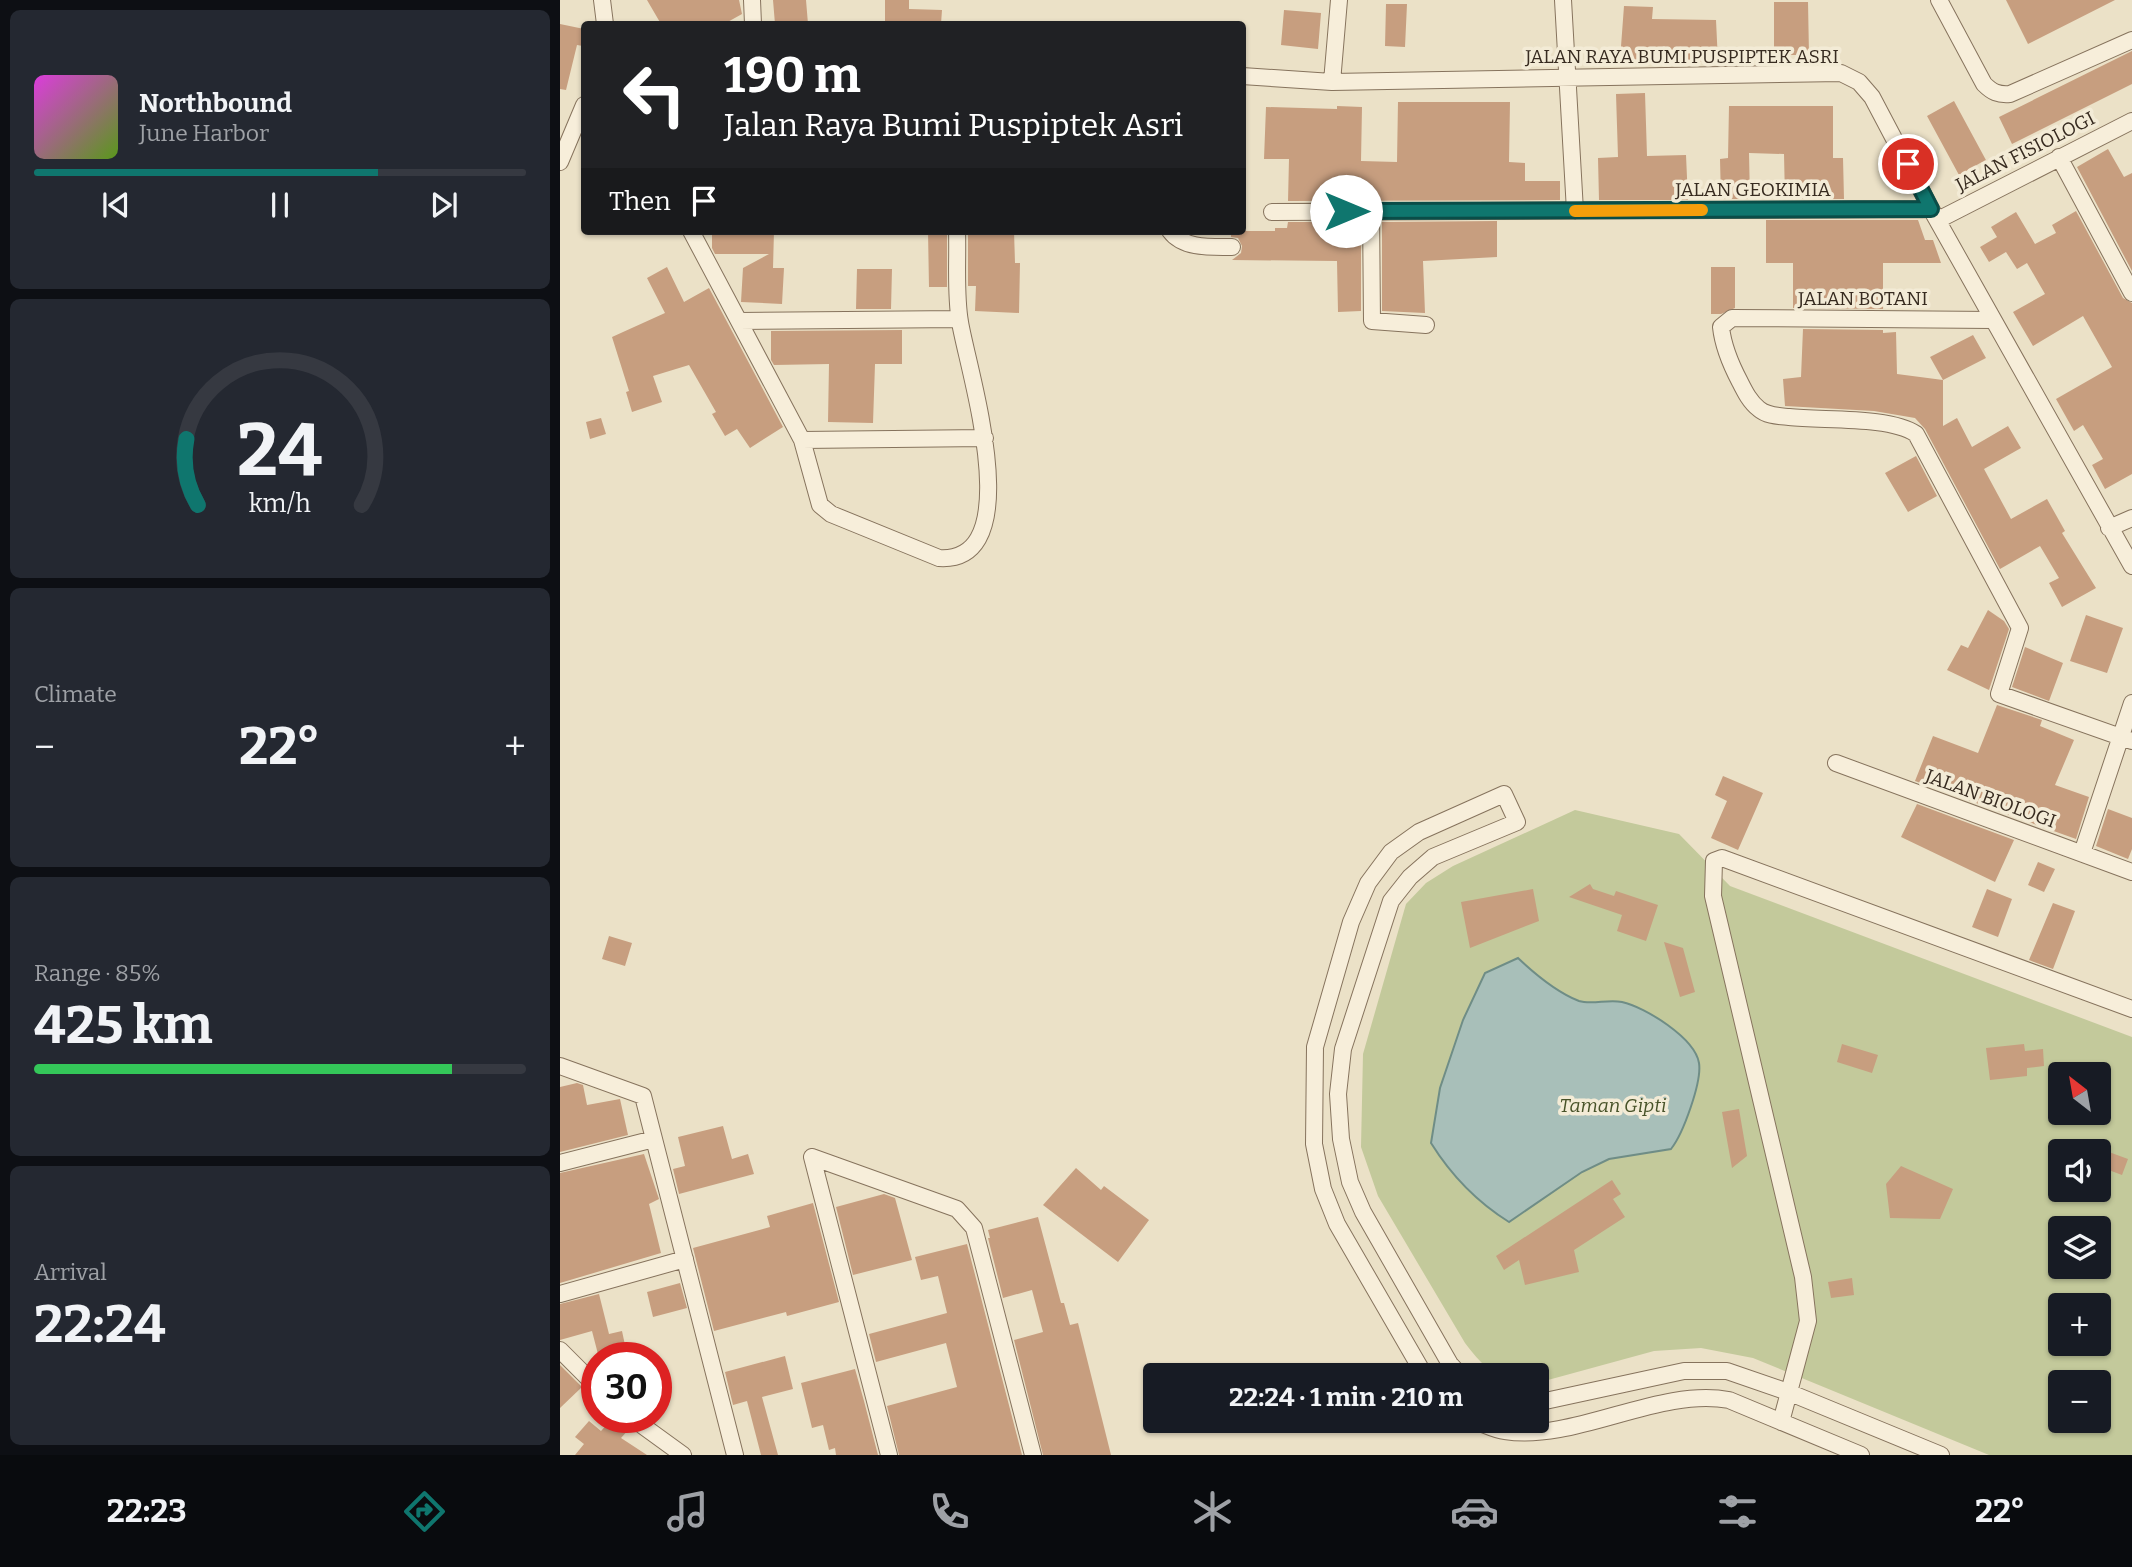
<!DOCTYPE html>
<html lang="en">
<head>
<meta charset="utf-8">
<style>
	:root { --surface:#171b24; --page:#242831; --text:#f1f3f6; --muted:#9ea1a6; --line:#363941; --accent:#0f766e }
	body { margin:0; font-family:Bitter,serif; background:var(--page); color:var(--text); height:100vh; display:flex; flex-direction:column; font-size:26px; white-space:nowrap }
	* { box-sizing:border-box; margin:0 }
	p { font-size:23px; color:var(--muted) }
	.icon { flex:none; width:38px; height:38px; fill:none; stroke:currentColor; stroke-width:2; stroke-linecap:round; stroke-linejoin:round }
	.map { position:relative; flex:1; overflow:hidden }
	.panel { display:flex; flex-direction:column; gap:10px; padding:10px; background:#0d0f14; width:560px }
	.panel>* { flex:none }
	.hud { position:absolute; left:21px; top:21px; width:665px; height:214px; border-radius:7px; box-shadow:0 2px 5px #0004; background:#202124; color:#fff; overflow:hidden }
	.needle { width:46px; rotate:329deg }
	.controls { position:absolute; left:1488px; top:1062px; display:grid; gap:14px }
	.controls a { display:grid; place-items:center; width:63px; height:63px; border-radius:7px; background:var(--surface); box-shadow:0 2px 5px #0004; font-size:35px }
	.speed { position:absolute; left:21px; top:1342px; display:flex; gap:14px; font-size:35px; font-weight:700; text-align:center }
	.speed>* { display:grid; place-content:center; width:91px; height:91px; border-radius:50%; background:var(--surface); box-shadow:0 2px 5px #0004; line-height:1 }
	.speed .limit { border:10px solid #d22; background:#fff; color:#111 }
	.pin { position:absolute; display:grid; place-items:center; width:60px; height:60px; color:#fff; margin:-30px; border:4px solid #fff; border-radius:50%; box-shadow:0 2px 7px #0007 }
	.me { position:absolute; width:77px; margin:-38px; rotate:90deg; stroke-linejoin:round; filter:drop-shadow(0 0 5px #0008) }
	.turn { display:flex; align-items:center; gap:24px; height:147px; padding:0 28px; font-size:32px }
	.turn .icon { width:91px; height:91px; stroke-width:2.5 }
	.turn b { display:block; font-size:49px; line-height:60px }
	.then { display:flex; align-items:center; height:66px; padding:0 28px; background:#0003; gap:14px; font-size:26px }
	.big { font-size:52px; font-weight:700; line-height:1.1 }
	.panel .widget { flex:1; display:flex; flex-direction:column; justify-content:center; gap:10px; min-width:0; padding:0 24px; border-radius:10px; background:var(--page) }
	.panel .dial { align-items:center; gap:0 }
	.dial svg { height:182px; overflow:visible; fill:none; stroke:var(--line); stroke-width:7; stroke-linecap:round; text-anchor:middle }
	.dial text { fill:var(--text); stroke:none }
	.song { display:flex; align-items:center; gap:21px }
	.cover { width:84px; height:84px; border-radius:10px; background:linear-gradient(135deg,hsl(300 70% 55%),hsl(90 70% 35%)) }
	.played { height:7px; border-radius:4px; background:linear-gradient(90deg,var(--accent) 70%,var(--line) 70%) }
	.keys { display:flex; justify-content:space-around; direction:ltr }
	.heat { display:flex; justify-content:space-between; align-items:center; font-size:38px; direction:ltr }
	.charge { height:10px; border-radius:5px; background:linear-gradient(90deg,#34c759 85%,var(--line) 0) }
	.trip { position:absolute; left:583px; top:1363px; width:406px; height:70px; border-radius:7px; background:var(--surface); box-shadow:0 2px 5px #0004; font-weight:700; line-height:70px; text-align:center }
	.tabs { display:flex; height:112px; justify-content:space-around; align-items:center; background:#090b0e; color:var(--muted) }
	.tabs .icon { width:49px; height:49px }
	.tabs .on { color:var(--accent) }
	.tabs b { font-size:32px; color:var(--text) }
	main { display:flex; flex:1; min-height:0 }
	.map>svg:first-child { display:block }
</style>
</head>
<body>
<main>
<section class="panel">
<div class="widget">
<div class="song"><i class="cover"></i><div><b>Northbound</b><p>June Harbor</p></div></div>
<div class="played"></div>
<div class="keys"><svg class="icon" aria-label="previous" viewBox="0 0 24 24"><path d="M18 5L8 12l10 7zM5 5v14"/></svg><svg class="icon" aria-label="pause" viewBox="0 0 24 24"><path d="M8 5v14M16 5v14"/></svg><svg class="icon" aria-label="next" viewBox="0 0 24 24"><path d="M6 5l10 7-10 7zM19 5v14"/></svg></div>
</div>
<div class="widget dial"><svg viewBox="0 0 100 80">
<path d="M14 69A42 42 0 1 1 86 69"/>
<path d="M14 69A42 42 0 0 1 9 40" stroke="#0f766e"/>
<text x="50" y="56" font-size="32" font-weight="700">24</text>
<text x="50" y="72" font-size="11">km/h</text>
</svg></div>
<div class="widget"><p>Climate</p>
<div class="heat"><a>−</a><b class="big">22°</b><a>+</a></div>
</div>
<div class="widget"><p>Range · 85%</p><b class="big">425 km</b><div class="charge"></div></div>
<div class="widget"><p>Arrival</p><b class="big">22:24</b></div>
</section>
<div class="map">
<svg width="1572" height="1455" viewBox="0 0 1572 1455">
	<rect width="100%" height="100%" fill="#ebe1c7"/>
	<path fill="#c3c99b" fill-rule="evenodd" d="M 1015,810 L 1119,834 L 1170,886 L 1572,1037 L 1572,1455 L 1429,1455 L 1193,1358 L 1141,1348 L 1094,1351 L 977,1383 L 976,1376 C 935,1375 931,1377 905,1343 L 818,1196 L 801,1147 L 803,1054 L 846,904 L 866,883 L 893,866 ZM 1500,1074 L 1538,1074 L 1538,1113 L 1500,1113 ZM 1500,1152 L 1538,1152 L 1538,1190 L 1500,1190 ZM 1500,1228 L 1538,1228 L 1538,1267 L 1500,1267 ZM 1500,1306 L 1538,1306 L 1538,1344 L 1500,1344 ZM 1500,1382 L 1538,1382 L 1538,1421 L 1500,1421 Z"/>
	<path fill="#a8bfb9" stroke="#6f8d86" stroke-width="2" d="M 958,958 C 976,975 996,992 1019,1001 C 1032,1005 1048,999 1062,1002 C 1085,1007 1135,1038 1139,1063 C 1142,1082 1123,1134 1111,1149 L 1049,1159 L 1022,1172 L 949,1222 C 917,1202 891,1175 871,1143 L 880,1088 L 903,1020 L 925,973 Z"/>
	<path fill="#c79e7f" d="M 87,0 L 179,0 L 182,14 L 164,24 L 101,24 Z
		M 213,0 L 246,0 L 248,24 L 215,24 Z
		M 325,0 L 349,0 L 349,9 L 382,10 L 381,24 L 325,24 Z
		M 1446,0 L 1555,0 L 1468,44 Z
		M 1214,2 L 1248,2 L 1249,55 L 1214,55 Z
		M 826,4 L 847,4 L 845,47 L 825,46 Z
		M 1064,6 L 1093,7 L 1092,19 L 1156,20 L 1158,62 L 1060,60 Z
		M 724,10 L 761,13 L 758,49 L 721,45 Z
		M 0,24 L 24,29 L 23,46 L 17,45 L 6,90 L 0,89 Z
		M 1572,51 L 1572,84 L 1452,144 L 1439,117 Z
		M 1085,93 L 1087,156 L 1126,155 L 1128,200 L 1039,200 L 1038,158 L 1058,157 L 1056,94 Z
		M 1394,101 L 1427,162 L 1422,162 L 1399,175 L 1367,116 Z
		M 838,102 L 950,102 L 949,162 L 965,163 L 965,181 L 1000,181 L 1000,200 L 728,201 L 729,159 L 704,159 L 706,107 L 777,109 L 777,106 L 802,107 L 801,161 L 837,162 Z
		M 1169,106 L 1273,106 L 1273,158 L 1283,158 L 1284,199 L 1225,199 L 1224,154 L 1189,153 L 1190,199 L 1161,199 L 1160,159 L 1168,158 Z
		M 1548,149 L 1564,177 L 1572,173 L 1572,271 L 1517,167 Z
		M 1516,211 L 1563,298 L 1572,303 L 1572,474 L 1545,489 L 1532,465 L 1543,459 L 1523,425 L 1514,431 L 1496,399 L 1552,367 L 1523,316 L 1473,346 L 1453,312 L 1485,294 L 1467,263 L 1457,269 L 1446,252 L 1429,262 L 1420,247 L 1437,237 L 1431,227 L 1456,212 L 1475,244 L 1496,233 L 1492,225 Z
		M 1206,220 L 1358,220 L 1365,240 L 1373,240 L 1381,263 L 1323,263 L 1323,309 L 1233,308 L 1233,263 L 1206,263 Z
		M 937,221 L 937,257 L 863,261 L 865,313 L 822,311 L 822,222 Z
		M 728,222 L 801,222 L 801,311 L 778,312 L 777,261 L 672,260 L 681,253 L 682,246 L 678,238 L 671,237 L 671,231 L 715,231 L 715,228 L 727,228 Z
		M 152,231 L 214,231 L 213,268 L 224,268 L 222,304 L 181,302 L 183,268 L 209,254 L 155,254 L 152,248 Z
		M 368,231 L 387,231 L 387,287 L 369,287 Z
		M 408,231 L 454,231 L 455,263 L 460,263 L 459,313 L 415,311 L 416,286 L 408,286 Z
		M 107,267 L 124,302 L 149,288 L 223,427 L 190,448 L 177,429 L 165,436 L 152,414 L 156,412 L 129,365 L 93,376 L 102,402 L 72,412 L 66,392 L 69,391 L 52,337 L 105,313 L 87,278 Z
		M 1151,267 L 1175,267 L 1175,308 L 1161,314 L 1151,314 Z
		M 297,269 L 332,269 L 331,309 L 296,309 Z
		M 1243,329 L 1323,330 L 1323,333 L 1336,332 L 1337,374 L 1383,380 L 1383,426 L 1397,418 L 1412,447 L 1448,426 L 1461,448 L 1424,469 L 1451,519 L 1487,499 L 1505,531 L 1502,533 L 1536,588 L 1502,607 L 1489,583 L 1499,578 L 1480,546 L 1440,569 L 1365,429 L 1355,418 L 1314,411 L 1225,406 L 1223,379 L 1241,377 Z
		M 342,330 L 342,364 L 315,364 L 313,423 L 268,422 L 269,364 L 214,365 L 211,360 L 211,331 Z
		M 1413,335 L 1426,358 L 1383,380 L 1370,357 Z
		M 41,418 L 46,434 L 30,439 L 26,422 Z
		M 1356,456 L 1377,496 L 1348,512 L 1325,473 Z
		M 1428,610 L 1444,621 L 1449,629 L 1429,690 L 1387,670 L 1401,645 L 1408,648 Z
		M 1526,615 L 1563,628 L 1547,673 L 1510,661 Z
		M 1465,647 L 1503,663 L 1489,701 L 1452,687 Z
		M 1437,705 L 1482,720 L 1480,726 L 1514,740 L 1495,785 L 1529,797 L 1516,839 L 1355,781 L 1373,736 L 1418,753 Z
		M 1163,776 L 1203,793 L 1178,850 L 1151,838 L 1167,801 L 1155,795 Z
		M 1357,804 L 1454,840 L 1435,882 L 1341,837 Z
		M 1548,809 L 1572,818 L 1572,849 L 1568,859 L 1536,846 Z
		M 1478,862 L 1495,869 L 1484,892 L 1468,885 Z
		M 1030,884 L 1033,889 L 1054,896 L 1056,891 L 1098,905 L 1086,941 L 1057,931 L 1062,915 L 1009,897 Z
		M 973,889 L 979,921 L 910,948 L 901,902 Z
		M 1427,889 L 1452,899 L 1438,937 L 1412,927 Z
		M 1493,903 L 1515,911 L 1493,969 L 1469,960 Z
		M 49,936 L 72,943 L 65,966 L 42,959 Z
		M 1104,942 L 1123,948 L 1135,992 L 1120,997 Z
		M 1282,1044 L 1318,1055 L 1312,1073 L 1277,1062 Z
		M 1464,1044 L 1465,1051 L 1483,1049 L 1484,1066 L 1467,1068 L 1467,1076 L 1430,1080 L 1426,1048 Z
		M 17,1083 L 23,1085 L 27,1105 L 60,1099 L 68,1135 L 0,1152 L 0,1087 Z
		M 1179,1109 L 1187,1156 L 1172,1168 L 1162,1112 Z
		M 163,1126 L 172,1159 L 188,1154 L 194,1174 L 119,1194 L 113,1169 L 125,1166 L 118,1137 Z
		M 1538,1148 L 1568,1159 L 1562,1175 L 1538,1166 Z
		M 84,1154 L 99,1199 L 89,1204 L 101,1253 L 0,1283 L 0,1173 Z
		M 1341,1166 L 1393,1189 L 1380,1219 L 1330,1218 L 1326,1184 Z
		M 516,1168 L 541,1190 L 544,1186 L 589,1220 L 558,1262 L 483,1205 Z
		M 1052,1180 L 1061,1194 L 1053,1199 L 1065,1217 L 1014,1250 L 1019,1272 L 965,1285 L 959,1260 L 944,1270 L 936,1256 Z
		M 324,1194 L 335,1198 L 352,1260 L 293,1275 L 276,1207 Z
		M 253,1203 L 279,1302 L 227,1316 L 226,1312 L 154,1331 L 133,1248 L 210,1227 L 207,1216 Z
		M 478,1217 L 501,1303 L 504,1303 L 510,1325 L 518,1323 L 551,1455 L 483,1455 L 454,1340 L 483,1332 L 472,1290 L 443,1298 L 428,1238 L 430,1238 L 428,1230 Z
		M 407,1244 L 462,1455 L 339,1455 L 327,1406 L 397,1387 L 386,1343 L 316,1362 L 309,1334 L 387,1313 L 378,1276 L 361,1280 L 355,1257 Z
		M 1292,1278 L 1294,1295 L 1271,1298 L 1268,1282 Z
		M 120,1283 L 127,1308 L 93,1317 L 87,1292 Z
		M 39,1294 L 49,1334 L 62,1331 L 65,1345 L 52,1358 L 39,1358 L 32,1331 L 0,1340 L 0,1304 Z
		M 225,1356 L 233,1389 L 202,1397 L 218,1455 L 201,1455 L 187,1401 L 173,1405 L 165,1372 Z
		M 0,1365 L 22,1387 L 0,1408 Z
		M 295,1369 L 304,1401 L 318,1455 L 276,1455 L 275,1448 L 269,1450 L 263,1425 L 252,1428 L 241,1383 Z
		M 53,1418 L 59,1418 L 69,1429 L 61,1438 L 87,1455 L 15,1455 L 24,1444 L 15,1437 L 29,1421 L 41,1431 Z"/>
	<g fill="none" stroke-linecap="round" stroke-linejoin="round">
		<g stroke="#86735d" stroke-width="18">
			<path id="minor" d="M 42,0 L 45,24
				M 192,0 L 193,24
				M 1003,0 L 1015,211
				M 1379,0 L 1424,84 C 1432,92 1438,95 1450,94 L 1572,40
				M 682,76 L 772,82 L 1281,73 L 1299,82 L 1312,97 L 1371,209 L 1572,566
				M 772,82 L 779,0
				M 1499,157 L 1572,293
				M 0,162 L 24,105
				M 811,211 L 812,321 L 866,325
				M 712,212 L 1371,209
				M 1378,220 L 1572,121
				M 131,231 L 242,440 L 260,505 L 271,514 L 379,558 C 471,564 407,367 400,322 C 395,293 398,261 397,231
				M 610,231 C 623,249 652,247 672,247
				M 1433,320 L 1172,318 L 1161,327 C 1163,346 1171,365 1180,382 C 1185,392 1190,402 1199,409 C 1207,416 1219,416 1229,417 C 1263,421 1330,416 1356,434 L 1460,628 L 1439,694 L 1572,741
				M 179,321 L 399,319
				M 242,440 L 425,438
				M 1549,528 L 1572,518
				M 1276,763 L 1572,872
				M 1522,853 L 1572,703
				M 0,1066 L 83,1096 L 175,1455
				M 252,1157 L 397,1209 L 414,1228 L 473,1455
				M 252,1157 L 329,1455
				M 0,1163 L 94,1139
				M 0,1294 L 125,1259
				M 0,1350 L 37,1387
				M 865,1376 L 777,1224 L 763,1189 L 754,1144 L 755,1047 L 791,922 L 808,883 L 831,852 L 859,832 L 944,794 L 957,822 L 873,857 L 850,877 L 831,901 L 783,1049 L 778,1094 L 781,1139 L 790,1182 L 803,1212 L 890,1364 L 901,1376
				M 976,1403 L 1124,1371 L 1167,1371 L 1228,1392 L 1381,1455
				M 72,1418 L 123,1455
				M 915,1421 C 924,1424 935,1430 945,1431 C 1016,1442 1098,1387 1169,1400 L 1301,1455
				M 1221,1422 L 1248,1321 L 1243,1277 L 1153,896 L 1154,861 L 1162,858 L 1572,1009"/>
		</g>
		<use href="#minor" stroke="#f7eeda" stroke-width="16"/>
	</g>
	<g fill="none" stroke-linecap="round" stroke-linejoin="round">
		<g stroke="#0a4d48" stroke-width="18">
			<path id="route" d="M 786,211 L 1371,209 L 1348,164"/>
		</g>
		<use href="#route" stroke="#0f766e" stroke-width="12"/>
		<path stroke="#f59e0b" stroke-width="12" d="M 1015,211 L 1142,210"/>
	</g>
	<g text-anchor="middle" stroke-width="7" stroke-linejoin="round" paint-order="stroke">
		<g font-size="19" fill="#372b20" stroke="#f3ebd6">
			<text x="1122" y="63">JALAN RAYA BUMI PUSPIPTEK ASRI</text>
			<text transform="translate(1465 151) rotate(-27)" y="7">JALAN FISIOLOGI</text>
			<text x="1193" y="196">JALAN GEOKIMIA</text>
			<text x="1303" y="305">JALAN BOTANI</text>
			<text transform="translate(1431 798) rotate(20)" y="7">JALAN BIOLOGI</text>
		</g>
		<g font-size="19" font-style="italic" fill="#475228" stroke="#f3ebd6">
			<text x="1053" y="1112">Taman Gipti</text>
		</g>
	</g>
</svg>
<div class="controls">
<a><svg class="needle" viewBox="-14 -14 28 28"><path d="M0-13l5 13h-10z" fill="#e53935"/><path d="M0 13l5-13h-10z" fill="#9ea1a6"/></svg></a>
<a><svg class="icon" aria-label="sound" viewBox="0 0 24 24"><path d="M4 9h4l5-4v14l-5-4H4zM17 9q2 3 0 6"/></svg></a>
<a><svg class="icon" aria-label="layers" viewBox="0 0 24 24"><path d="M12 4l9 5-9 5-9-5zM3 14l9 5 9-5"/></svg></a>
<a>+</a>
<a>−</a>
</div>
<div class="speed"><div class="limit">30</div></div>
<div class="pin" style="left:1348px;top:164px;background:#d93025"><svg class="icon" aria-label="arrive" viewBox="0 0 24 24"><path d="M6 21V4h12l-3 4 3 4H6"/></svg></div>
<svg class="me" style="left:786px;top:211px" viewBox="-20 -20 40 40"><circle r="19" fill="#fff"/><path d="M0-13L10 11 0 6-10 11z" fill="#0f766e"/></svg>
<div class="trip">22:24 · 1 min · 210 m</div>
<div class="hud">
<div class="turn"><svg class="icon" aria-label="left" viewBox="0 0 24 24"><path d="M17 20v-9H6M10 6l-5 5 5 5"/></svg><div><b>190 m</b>Jalan Raya Bumi Puspiptek Asri</div></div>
<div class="then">Then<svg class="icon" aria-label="arrive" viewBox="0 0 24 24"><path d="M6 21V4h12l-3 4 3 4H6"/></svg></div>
</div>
</div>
</main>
<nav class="tabs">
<b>22:23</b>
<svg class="icon on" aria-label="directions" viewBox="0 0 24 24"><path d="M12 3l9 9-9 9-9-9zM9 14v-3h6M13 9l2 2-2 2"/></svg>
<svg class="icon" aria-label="music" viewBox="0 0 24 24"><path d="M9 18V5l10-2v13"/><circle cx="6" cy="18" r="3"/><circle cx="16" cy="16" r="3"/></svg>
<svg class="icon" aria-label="phone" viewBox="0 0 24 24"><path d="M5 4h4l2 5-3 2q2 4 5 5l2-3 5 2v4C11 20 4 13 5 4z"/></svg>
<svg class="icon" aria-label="climate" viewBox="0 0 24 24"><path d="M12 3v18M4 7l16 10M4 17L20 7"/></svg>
<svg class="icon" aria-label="car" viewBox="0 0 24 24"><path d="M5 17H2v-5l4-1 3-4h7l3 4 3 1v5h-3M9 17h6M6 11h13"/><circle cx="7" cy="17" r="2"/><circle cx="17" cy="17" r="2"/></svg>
<svg class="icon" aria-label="filters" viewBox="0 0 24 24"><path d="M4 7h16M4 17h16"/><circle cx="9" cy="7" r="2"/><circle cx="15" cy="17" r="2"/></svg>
<b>22°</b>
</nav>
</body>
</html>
